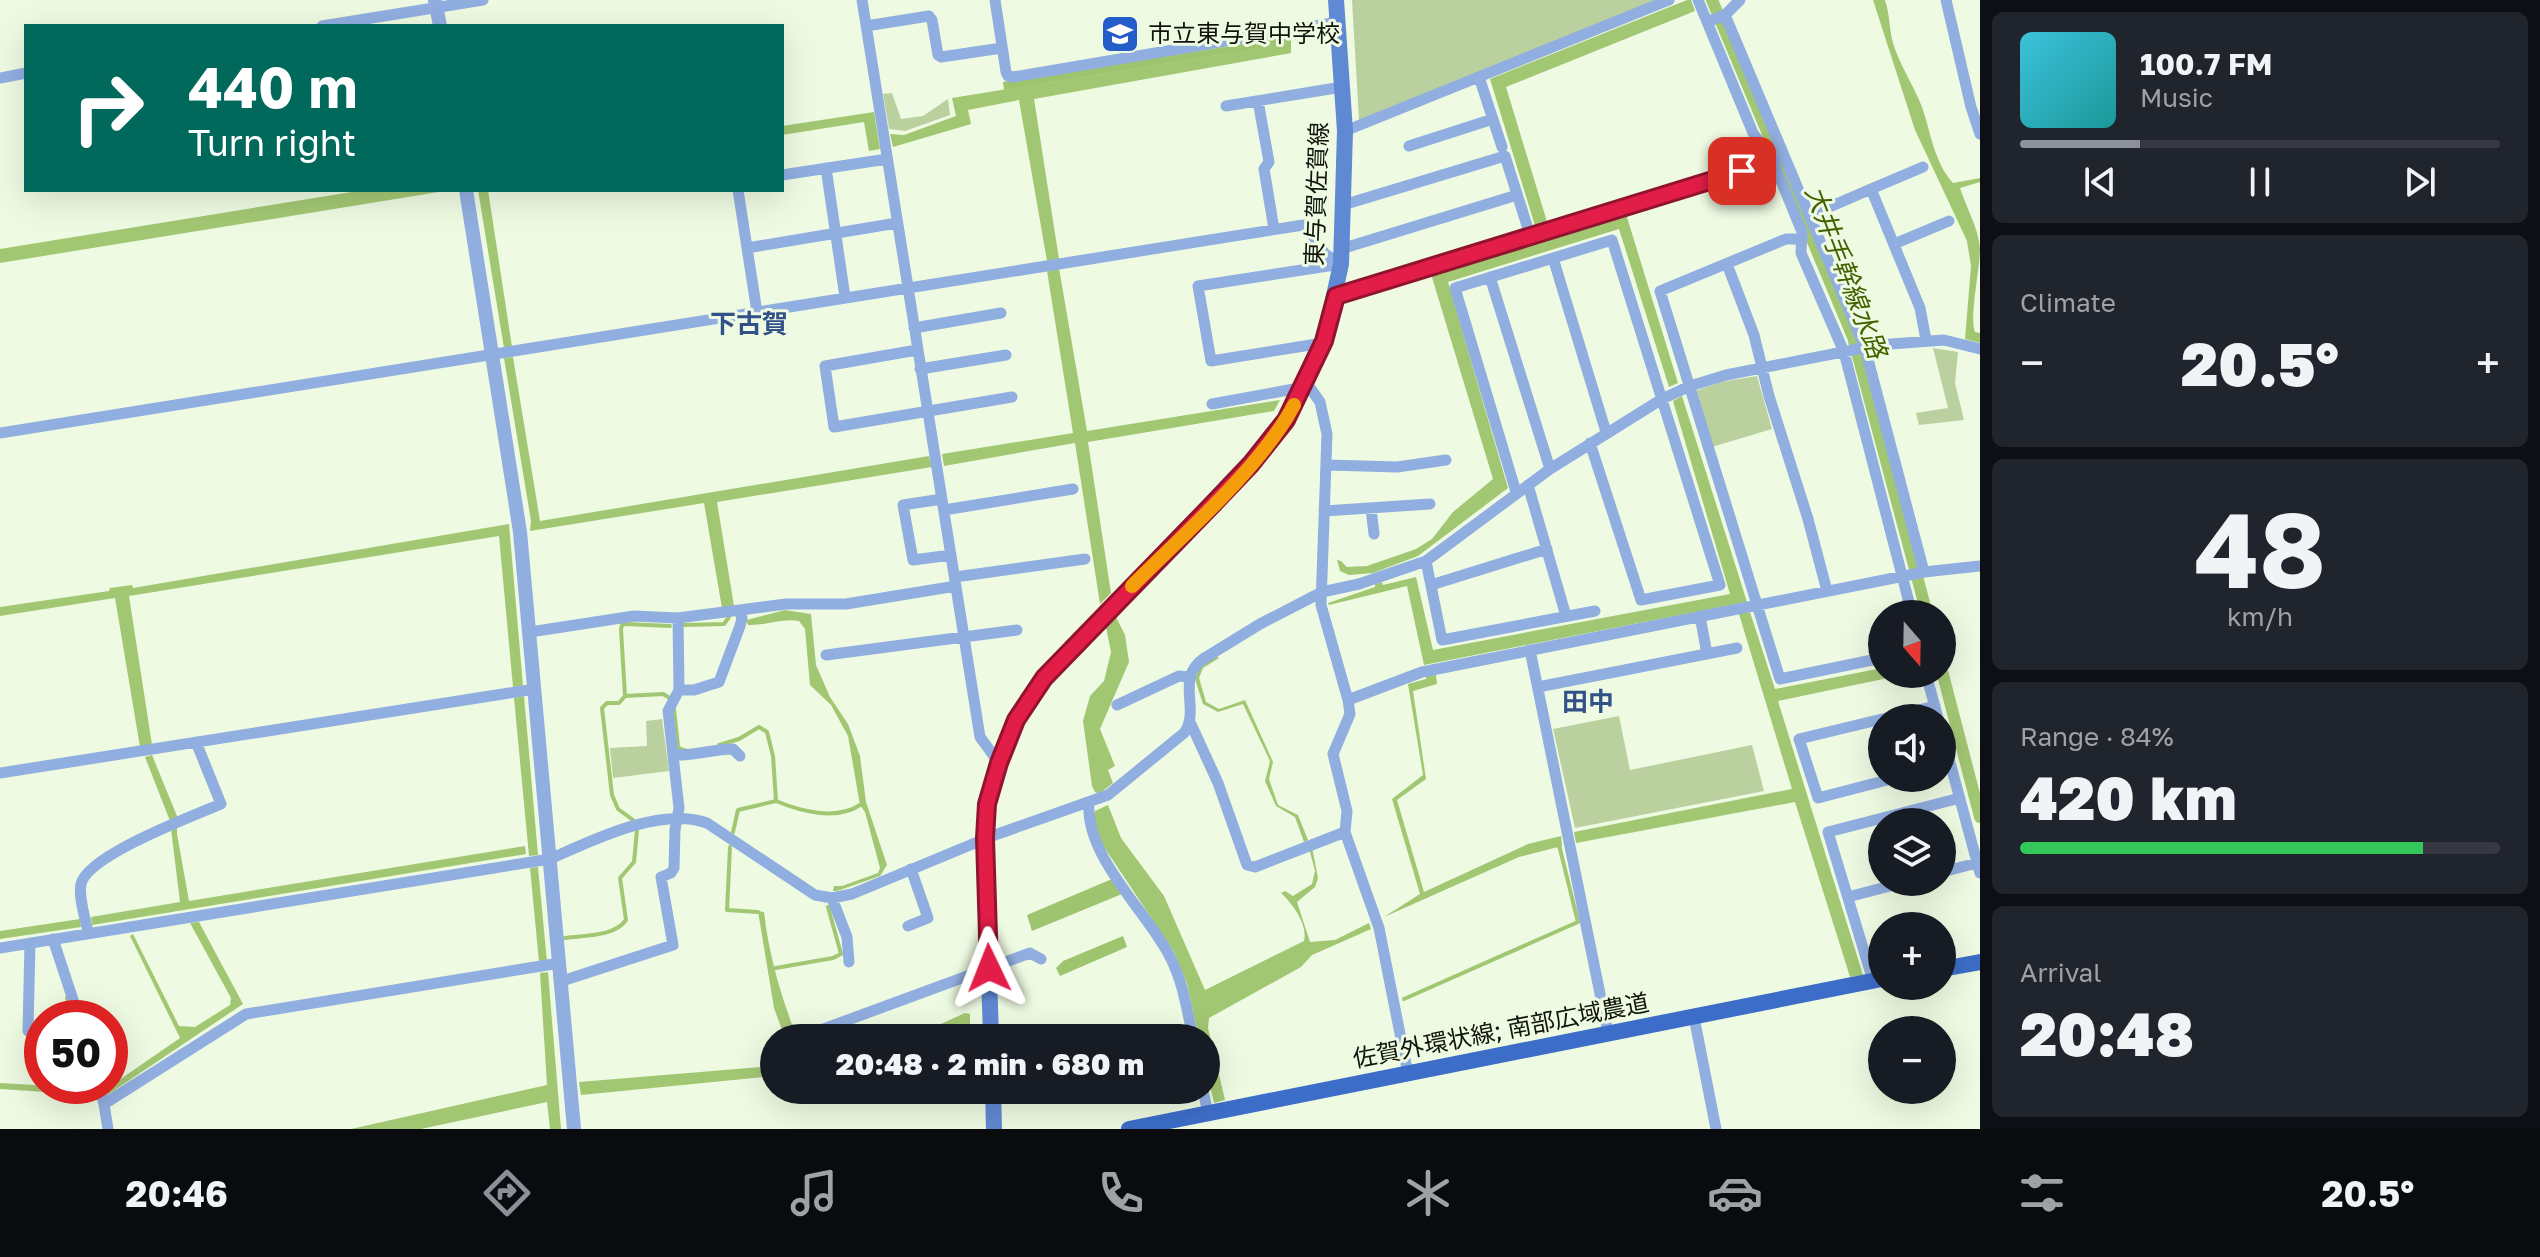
<!DOCTYPE html>
<html lang="en">
<head>
<meta charset="utf-8">
<style>
	:root { --surface:#171b24; --page:#20242c; --text:#f1f3f6; --muted:#9ea1a6; --line:#363941; --accent:#8c9099 }
	body { margin:0; font-family:"Golos Text","Noto Sans JP",sans-serif; background:var(--page); color:var(--text); height:100vh; display:flex; flex-direction:column; font-size:30px; white-space:nowrap }
	* { box-sizing:border-box; margin:0 }
	p { font-size:26px; color:var(--muted) }
	.icon { flex:none; width:44px; height:44px; fill:none; stroke:currentColor; stroke-width:2; stroke-linecap:round; stroke-linejoin:round }
	.map { position:relative; flex:1; overflow:hidden }
	.panel { display:flex; flex-direction:column; gap:12px; padding:12px; background:#0d0f14; width:560px }
	.panel>* { flex:none }
	.guide { position:absolute; left:24px; top:24px; width:760px; height:168px; border-radius:0px; box-shadow:0 8px 32px #0002; background:#00695c; color:#fff; overflow:hidden }
	.needle { width:52px; rotate:160deg }
	.buttons { position:absolute; left:1868px; top:600px; display:grid; gap:16px }
	.buttons a { display:grid; place-items:center; width:88px; height:88px; border-radius:50%; background:var(--surface); box-shadow:0 8px 32px #0002; font-size:40px }
	.speed { position:absolute; left:24px; top:1000px; display:flex; gap:16px; font-size:40px; font-weight:700; text-align:center }
	.speed>* { display:grid; place-content:center; width:104px; height:104px; border-radius:50%; background:var(--surface); box-shadow:0 8px 32px #0002; line-height:1 }
	.speed .limit { border:12px solid #d22; background:#fff; color:#111 }
	.pin { position:absolute; display:grid; place-items:center; width:68px; height:68px; color:#fff; margin:-34px; border-radius:16px; box-shadow:0 4px 12px #0006 }
	.me { position:absolute; width:88px; margin:-44px; rotate:358deg; stroke-linejoin:round; filter:drop-shadow(0 0 6px #0008) }
	.turn { display:flex; align-items:center; gap:28px; height:168px; padding:0 32px; font-size:36px }
	.turn .icon { width:104px; height:104px; stroke-width:2.5 }
	.turn b { display:block; font-size:56px; line-height:68px }
	.big { font-size:60px; font-weight:800; line-height:1.1 }
	.panel .widget { flex:1; display:flex; flex-direction:column; justify-content:center; gap:12px; min-width:0; padding:0 28px; border-radius:12px; background:var(--page) }
	.panel .dial { align-items:center; gap:0 }
	.dial b { font-size:104px; line-height:1 }
	.song { display:flex; align-items:center; gap:24px }
	.cover { width:96px; height:96px; border-radius:12px; background:linear-gradient(135deg,hsl(190 70% 55%),hsl(180 70% 35%)) }
	.played { height:8px; border-radius:4px; background:linear-gradient(90deg,var(--accent) 25%,var(--line) 25%) }
	.keys { display:flex; justify-content:space-around; direction:ltr }
	.heat { display:flex; justify-content:space-between; align-items:center; font-size:44px; direction:ltr }
	.charge { height:12px; border-radius:6px; background:linear-gradient(90deg,#34c759 84%,var(--line) 0) }
	.trip { position:absolute; left:760px; top:1024px; width:460px; height:80px; border-radius:40px; background:var(--surface); box-shadow:0 8px 32px #0002; font-weight:800; line-height:80px; text-align:center }
	.dock { display:flex; height:128px; justify-content:space-around; align-items:center; background:#090b0e; color:var(--muted) }
	.dock .icon { width:56px; height:56px }
	.dock .selected { color:var(--accent) }
	.dock b { font-size:36px; color:var(--text) }
	main { display:flex; flex:1; min-height:0 }
	.map>svg:first-child { display:block }
</style>
</head>
<body>
<main>
<div class="map">
<svg width="1980" height="1129" viewBox="0 0 1980 1129">
	<rect width="100%" height="100%" fill="#eefae2"/>
	<path fill="#bad19f" d="M 1352,0 L 1660,0 L 1359,120 Z
		M 892,93 L 901,119 L 923,116 L 948,99 L 950,115 L 905,131 L 889,129 L 883,94 Z
		M 1933,348 L 1958,352 L 1955,383 L 1964,420 L 1919,425 L 1916,413 L 1948,408 Z
		M 1757,376 L 1772,429 L 1712,447 L 1695,391 L 1721,382 Z
		M 1619,716 L 1630,770 L 1752,745 L 1764,791 L 1575,828 L 1553,729 Z
		M 662,719 L 669,771 L 613,778 L 610,748 L 647,746 L 646,721 Z"/>
	<path fill="#9fc470" d="M 1280,38 L 1281,45 L 1004,90 L 1003,82 Z
		M 1112,879 L 1122,894 L 1032,931 L 1027,915 Z
		M 1123,936 L 1127,947 L 1060,976 L 1056,968 L 1063,961 Z"/>
	<path fill="#a2c773" d="M 1687,0 L 1691,0 L 1695,11 L 1506,87 L 1548,225 L 1536,229 L 1490,79 Z
		M 1873,0 L 1885,0 C 1890,14 1889,29 1893,43 C 1900,66 1914,86 1922,107 C 1931,133 1934,162 1953,183 L 1980,178 L 1980,182 L 1960,188 C 1966,207 1979,229 1980,249 C 1980,268 1969,319 1975,332 L 1980,333 L 1980,343 L 1965,339 L 1971,266 L 1967,241 L 1915,130 Z
		M 1291,37 L 1291,53 L 1034,99 L 1059,259 L 1047,261 L 1019,100 L 968,110 L 971,124 L 893,147 L 890,134 L 904,135 L 956,116 L 952,98 L 1280,45 L 1280,38 Z
		M 874,112 L 880,149 L 869,151 L 864,122 L 782,135 L 782,126 Z
		M 364,190 L 451,190 L 0,263 L 0,249 Z
		M 478,190 L 488,190 L 512,347 L 504,348 Z
		M 1626,214 L 1678,383 L 1669,387 L 1619,229 L 1448,282 L 1508,488 L 1418,556 L 1373,573 L 1349,575 L 1340,571 L 1337,560 L 1341,561 L 1347,567 L 1367,566 L 1416,549 L 1432,539 L 1453,512 L 1493,479 L 1431,274 L 1539,241 L 1539,238 L 1551,235 L 1552,237 Z
		M 1059,268 L 1087,431 L 1280,400 L 1274,411 L 1088,442 L 1111,593 L 1100,604 L 1075,443 L 944,466 L 942,454 L 1073,433 L 1047,271 Z
		M 513,357 L 540,521 L 929,456 L 932,467 L 717,502 L 734,606 L 722,608 L 704,503 L 530,531 L 531,521 L 504,358 Z
		M 1682,396 L 1747,602 L 1424,665 L 1407,586 L 1329,605 L 1328,603 L 1375,587 L 1375,584 L 1382,582 L 1383,585 L 1416,577 L 1433,650 L 1730,594 L 1673,401 Z
		M 509,524 L 523,686 L 513,687 L 499,536 L 129,596 L 152,745 L 140,747 L 115,598 L 0,616 L 0,607 L 109,591 L 110,588 L 132,585 L 133,588 Z
		M 785,610 L 811,614 L 816,665 L 830,697 L 848,724 L 860,756 L 866,802 L 887,865 L 880,876 L 837,891 L 833,891 L 834,886 L 842,886 L 878,873 L 880,868 L 865,812 L 860,805 L 848,736 L 831,705 L 810,685 L 805,629 L 799,621 C 779,618 766,626 748,625 L 746,620 Z
		M 1750,612 L 1775,689 L 1882,668 L 1882,674 L 1907,674 L 1778,701 L 1863,975 L 1850,977 L 1795,802 L 1576,843 L 1574,832 L 1792,789 L 1739,614 Z
		M 1116,617 L 1125,635 L 1129,662 L 1100,729 L 1115,766 L 1108,770 L 1113,783 L 1099,794 L 1095,792 L 1092,786 L 1083,721 L 1090,696 L 1104,681 L 1111,652 L 1106,627 Z
		M 1216,656 L 1219,658 L 1203,668 L 1199,678 L 1206,702 L 1219,709 L 1245,700 L 1273,762 L 1269,779 L 1278,805 L 1298,815 L 1308,840 L 1304,842 L 1295,817 L 1276,806 L 1265,781 L 1270,761 L 1243,704 L 1218,712 L 1203,704 L 1195,679 L 1201,665 Z
		M 1436,675 L 1437,684 L 1413,691 L 1426,779 L 1397,800 L 1424,892 L 1528,844 L 1561,836 L 1562,846 L 1519,857 L 1384,917 L 1420,894 L 1392,799 L 1423,775 L 1408,684 L 1426,679 L 1426,676 Z
		M 524,696 L 538,855 L 529,856 L 514,698 Z
		M 152,755 L 177,816 L 177,834 L 189,901 L 525,846 L 526,854 L 92,925 L 91,917 L 180,902 L 170,821 L 145,757 Z
		M 1108,805 L 1121,838 L 1164,896 L 1205,990 L 1304,941 C 1308,925 1293,904 1281,893 L 1285,891 L 1293,896 L 1312,884 L 1315,871 L 1309,848 L 1312,847 L 1318,878 L 1315,887 L 1297,902 L 1310,942 L 1335,940 L 1369,923 L 1371,929 L 1312,955 L 1301,967 L 1209,1018 L 1208,1028 L 1225,1100 L 1214,1103 L 1206,1068 L 1206,1038 L 1199,1038 L 1187,984 L 1174,952 L 1100,841 L 1093,817 L 1095,811 Z
		M 538,867 L 547,962 L 539,962 L 530,868 Z
		M 758,911 L 764,912 C 769,956 781,996 797,1038 L 785,1038 L 774,1008 Z
		M 80,919 L 81,927 L 0,939 L 0,931 Z
		M 199,922 L 243,1004 L 106,1096 L 0,1089 L 0,1083 L 106,1089 L 180,1038 L 130,936 L 133,934 L 179,1026 L 195,1027 L 230,1005 L 231,998 L 190,923 Z
		M 548,972 L 561,1129 L 550,1129 L 547,1102 L 421,1129 L 351,1129 L 547,1085 L 540,973 Z
		M 965,1013 L 970,1014 L 970,1029 C 951,1041 932,1038 910,1038 Z
		M 774,1066 L 774,1076 L 581,1095 L 579,1082 Z"/>
	<g fill="none" stroke-linecap="round" stroke-linejoin="round">
		<path stroke="#a2c773" stroke-width="4" d="M 684,625 L 724,624 L 729,617
			M 625,696 L 619,703 L 607,703 L 602,708 L 612,795 L 618,809 L 633,820
			M 668,697 L 663,694 L 625,696 L 621,629 L 622,625 L 626,624 L 670,626
			M 674,709 L 678,746 L 680,749 L 687,751
			M 719,745 L 739,739 L 759,727 L 767,732 L 773,756 L 776,801 C 800,811 836,821 860,805
			M 733,832 L 738,810 L 776,801
			M 730,847 L 727,910 L 758,912
			M 565,938 C 585,935 614,937 626,920 L 620,878 L 634,862 L 637,830
			M 770,969 L 833,958 L 841,954 L 828,907
			M 67,998 L 72,1018
			M 1404,999 L 1578,922 L 1559,845"/>
		<path stroke="#a2c773" stroke-width="12" d="M 1712,0 L 1853,337 L 1927,614
			M 1942,671 L 1980,817"/>
		<path stroke="#91aee0" stroke-width="11" d="M 862,0 L 980,737 L 999,763
			M 995,0 L 1006,72 L 1008,76 L 1013,77 L 1338,22
			M 1698,0 L 1753,133 L 1773,161 L 1802,232 L 1801,253 L 1844,352 L 1912,614
			M 1946,0 L 1971,107 L 1980,134
			M 1725,15 L 1865,348 L 1924,572
			M 1707,22 L 1725,15 L 1740,0
			M 322,26 L 483,0
			M 866,26 L 929,16 L 932,20 L 938,55 L 941,57 L 1002,48
			M 1479,77 L 1502,147
			M 0,78 L 26,73
			M 1258,101 L 1269,162 L 1264,169 L 1274,229
			M 1226,106 L 1342,87
			M 1345,131 L 1669,0
			M 1409,146 L 1493,119
			M 826,168 L 845,297
			M 782,175 L 887,159
			M 1871,189 L 1923,167
			M 738,190 L 757,312
			M 1343,205 L 1505,156 L 1530,235
			M 1811,215 L 1871,189 L 1920,308 L 1926,340
			M 1802,239 L 1786,239 L 1660,291 L 1780,679 L 1882,658
			M 1894,244 L 1949,221
			M 747,248 L 897,223
			M 1341,249 L 1517,195
			M 1553,258 L 1606,432
			M 1727,264 L 1754,335 L 1769,396 L 1808,519 L 1827,591
			M 1490,277 L 1550,469
			M 1336,296 L 1778,159
			M 914,328 L 1001,313
			M 1323,343 L 1211,361 L 1198,286 L 1341,264
			M 917,350 L 825,366 L 834,427 L 1012,397
			M 920,369 L 1006,355
			M 1306,382 L 1320,402 L 1327,434 L 1321,605 L 1348,700 L 1350,714 L 1333,754 L 1347,811 L 1345,832 L 1379,928 L 1408,1074
			M 1212,404 L 1294,389 L 1301,391
			M 0,433 L 1303,225 L 1307,227 L 1325,254 L 1341,264
			M 1327,465 L 1397,467 L 1446,460
			M 1528,485 L 1566,616
			M 1516,492 L 1455,288 L 1612,240 L 1720,585 L 1641,600 L 1590,443
			M 942,499 L 903,505 L 913,560 L 951,555
			M 1371,509 L 1374,534
			M 944,510 L 1073,489
			M 1324,511 L 1430,504
			M 1426,561 L 1442,640 L 1595,611
			M 955,577 L 1085,559
			M 1431,585 L 1547,549
			M 1700,616 L 1707,654
			M 530,632 L 634,616 L 678,618 L 786,604 L 846,604 L 956,586
			M 1530,650 L 1608,1033
			M 826,655 L 1017,630
			M 1926,674 L 1938,718
			M 1538,687 L 1737,648
			M 679,690 L 694,690 L 719,682 L 740,626 L 742,618 L 739,610
			M 1348,700 L 1422,672 L 1924,572 L 1980,566
			M 1117,705 L 1179,676 L 1188,677
			M 1886,718 L 1935,706
			M 1882,719 L 1799,739 L 1818,798 L 1895,778
			M 1191,724 L 1218,783 L 1247,865 L 1255,867 L 1345,832
			M 1942,733 L 1980,873
			M 674,755 C 695,756 713,749 733,749 L 740,756
			M 0,773 L 535,689
			M 1089,803 C 1085,856 1146,911 1169,955 C 1183,981 1187,1010 1193,1038
			M 1942,872 L 1977,863
			M 1848,897 L 1905,882
			M 832,898 L 847,937 L 849,962
			M 908,926 L 928,918 L 911,869
			M 88,933 C 86,919 78,898 81,884 C 88,855 193,816 221,804 L 196,742
			M 53,939 L 79,1018
			M 0,948 L 550,859 C 593,840 661,806 707,823 L 815,895 L 832,898 L 852,894 L 992,836 L 1108,795 L 1184,733 C 1201,710 1175,679 1203,659 L 1260,624 L 1322,592 L 1359,584 L 1426,561 L 1550,469 L 1662,399 L 1690,386 L 1726,375 L 1878,345 L 1944,340 L 1980,349
			M 562,981 L 673,945 L 661,877 L 671,873 L 674,868 L 675,830 L 679,808 L 668,711 L 679,690 L 678,618
			M 1873,981 L 1828,832 L 1960,798
			M 1694,1017 L 1716,1129
			M 28,1031 L 30,943
			M 807,1035 L 1030,953 L 1041,959
			M 99,1086 L 104,1104
			M 1203,1090 L 1208,1114
			M 108,1129 L 104,1104 L 246,1014 L 560,963"/>
		<path stroke="#91aee0" stroke-width="14" d="M 435,0 L 440,26
			M 466,190 L 520,532 L 574,1129"/>
		<path stroke="#6089d3" stroke-width="16" d="M 991,1038 L 985,848 L 987,804 L 999,763 L 1016,720 L 1044,678 L 1251,464 L 1286,420 L 1324,341 L 1341,264 L 1345,131 L 1336,0
			M 993,1090 L 994,1129"/>
		<path stroke="#3c6dc8" stroke-width="16" d="M 1942,969 L 1980,962
			M 1129,1129 L 1882,979"/>
	</g>
	<g fill="none" stroke-linecap="round" stroke-linejoin="round">
		<g stroke="#92132f" stroke-width="20">
			<path id="route" d="M 989,968 L 985,838 L 987,804 L 999,763 L 1016,720 L 1044,678 L 1213,504 L 1251,464 L 1286,420 L 1324,341 L 1336,296 L 1742,171"/>
		</g>
		<use href="#route" stroke="#e11d48" stroke-width="14"/>
		<path stroke="#f59e0b" stroke-width="14" d="M 1132,586 C 1183,535 1261,467 1294,405"/>
	</g>
	<defs>
		<g id="school-square" transform="scale(2)"><rect x="-9" y="-9" width="18" height="18" rx="4" fill="#245dca" stroke="#eefae2"/><path d="M0-5L7-2L0 1L-7-2ZM-4 1L0 2.5L4 1V4Q0 6-4 4Z" fill="#fff"/></g>
	</defs>
	<g fill-rule="evenodd">
		<use href="#school-square" x="1120" y="34"/>
	</g>
	<g text-anchor="middle" stroke-width="6" stroke-linejoin="round" paint-order="stroke">
		<g font-size="24" fill="#10140b" stroke="#eefae2" text-anchor="start">
			<text x="1148" y="42">市立東与賀中学校</text>
		</g>
		<g font-size="24" fill="#10140b" stroke="#eefae2">
			<text transform="translate(1317 194) rotate(-88)" y="8">東与賀佐賀線</text>
			<text transform="translate(1501 1031) rotate(-11)" y="8">佐賀外環状線; 南部広域農道</text>
		</g>
		<g font-size="26" font-style="italic" fill="#426200" stroke="#eefae2">
			<text transform="translate(1846 272) rotate(69)" y="9">大井手幹線水路</text>
		</g>
		<g font-size="26" font-weight="bold" fill="#325189" stroke="#eefae2">
			<text x="749" y="333">下古賀</text>
			<text x="1588" y="711">田中</text>
		</g>
	</g>
</svg>
<div class="buttons">
<a><svg class="needle" viewBox="-14 -14 28 28"><path d="M0-13l5 13h-10z" fill="#e53935"/><path d="M0 13l5-13h-10z" fill="#9ea1a6"/></svg></a>
<a><svg class="icon" aria-label="sound" viewBox="0 0 24 24"><path d="M4 9h4l5-4v14l-5-4H4zM17 9q2 3 0 6"/></svg></a>
<a><svg class="icon" aria-label="layers" viewBox="0 0 24 24"><path d="M12 4l9 5-9 5-9-5zM3 14l9 5 9-5"/></svg></a>
<a>+</a>
<a>−</a>
</div>
<div class="speed"><div class="limit">50</div></div>
<div class="pin" style="left:1742px;top:171px;background:#d93025"><svg class="icon" aria-label="arrive" viewBox="0 0 24 24"><path d="M6 21V4h12l-3 4 3 4H6"/></svg></div>
<svg class="me" style="left:989px;top:968px" viewBox="-20 -20 40 40"><path d="M0-17L14 15 0 8-14 15z" fill="#e11d48" stroke="#fff" stroke-width="4"/></svg>
<div class="trip">20:48 · 2 min · 680 m</div>
<div class="guide">
<div class="turn"><svg class="icon" aria-label="right" viewBox="0 0 24 24"><path d="M7 20v-9h11M14 6l5 5-5 5"/></svg><div><b>440 m</b>Turn right</div></div>
</div>
</div>
<section class="panel">
<div class="widget">
<div class="song"><i class="cover"></i><div><b>100.7 FM</b><p>Music</p></div></div>
<div class="played"></div>
<div class="keys"><svg class="icon" aria-label="previous" viewBox="0 0 24 24"><path d="M18 5L8 12l10 7zM5 5v14"/></svg><svg class="icon" aria-label="pause" viewBox="0 0 24 24"><path d="M8 5v14M16 5v14"/></svg><svg class="icon" aria-label="next" viewBox="0 0 24 24"><path d="M6 5l10 7-10 7zM19 5v14"/></svg></div>
</div>
<div class="widget"><p>Climate</p>
<div class="heat"><a>−</a><b class="big">20.5°</b><a>+</a></div>
</div>
<div class="widget dial"><b>48</b><p>km/h</p></div>
<div class="widget"><p>Range · 84%</p><b class="big">420 km</b><div class="charge"></div></div>
<div class="widget"><p>Arrival</p><b class="big">20:48</b></div>
</section>
</main>
<nav class="dock">
<b>20:46</b>
<svg class="icon selected" aria-label="directions" viewBox="0 0 24 24"><path d="M12 3l9 9-9 9-9-9zM9 14v-3h6M13 9l2 2-2 2"/></svg>
<svg class="icon" aria-label="music" viewBox="0 0 24 24"><path d="M9 18V5l10-2v13"/><circle cx="6" cy="18" r="3"/><circle cx="16" cy="16" r="3"/></svg>
<svg class="icon" aria-label="phone" viewBox="0 0 24 24"><path d="M5 4h4l2 5-3 2q2 4 5 5l2-3 5 2v4C11 20 4 13 5 4z"/></svg>
<svg class="icon" aria-label="climate" viewBox="0 0 24 24"><path d="M12 3v18M4 7l16 10M4 17L20 7"/></svg>
<svg class="icon" aria-label="car" viewBox="0 0 24 24"><path d="M5 17H2v-5l4-1 3-4h7l3 4 3 1v5h-3M9 17h6M6 11h13"/><circle cx="7" cy="17" r="2"/><circle cx="17" cy="17" r="2"/></svg>
<svg class="icon" aria-label="filters" viewBox="0 0 24 24"><path d="M4 7h16M4 17h16"/><circle cx="9" cy="7" r="2"/><circle cx="15" cy="17" r="2"/></svg>
<b>20.5°</b>
</nav>
</body>
</html>
